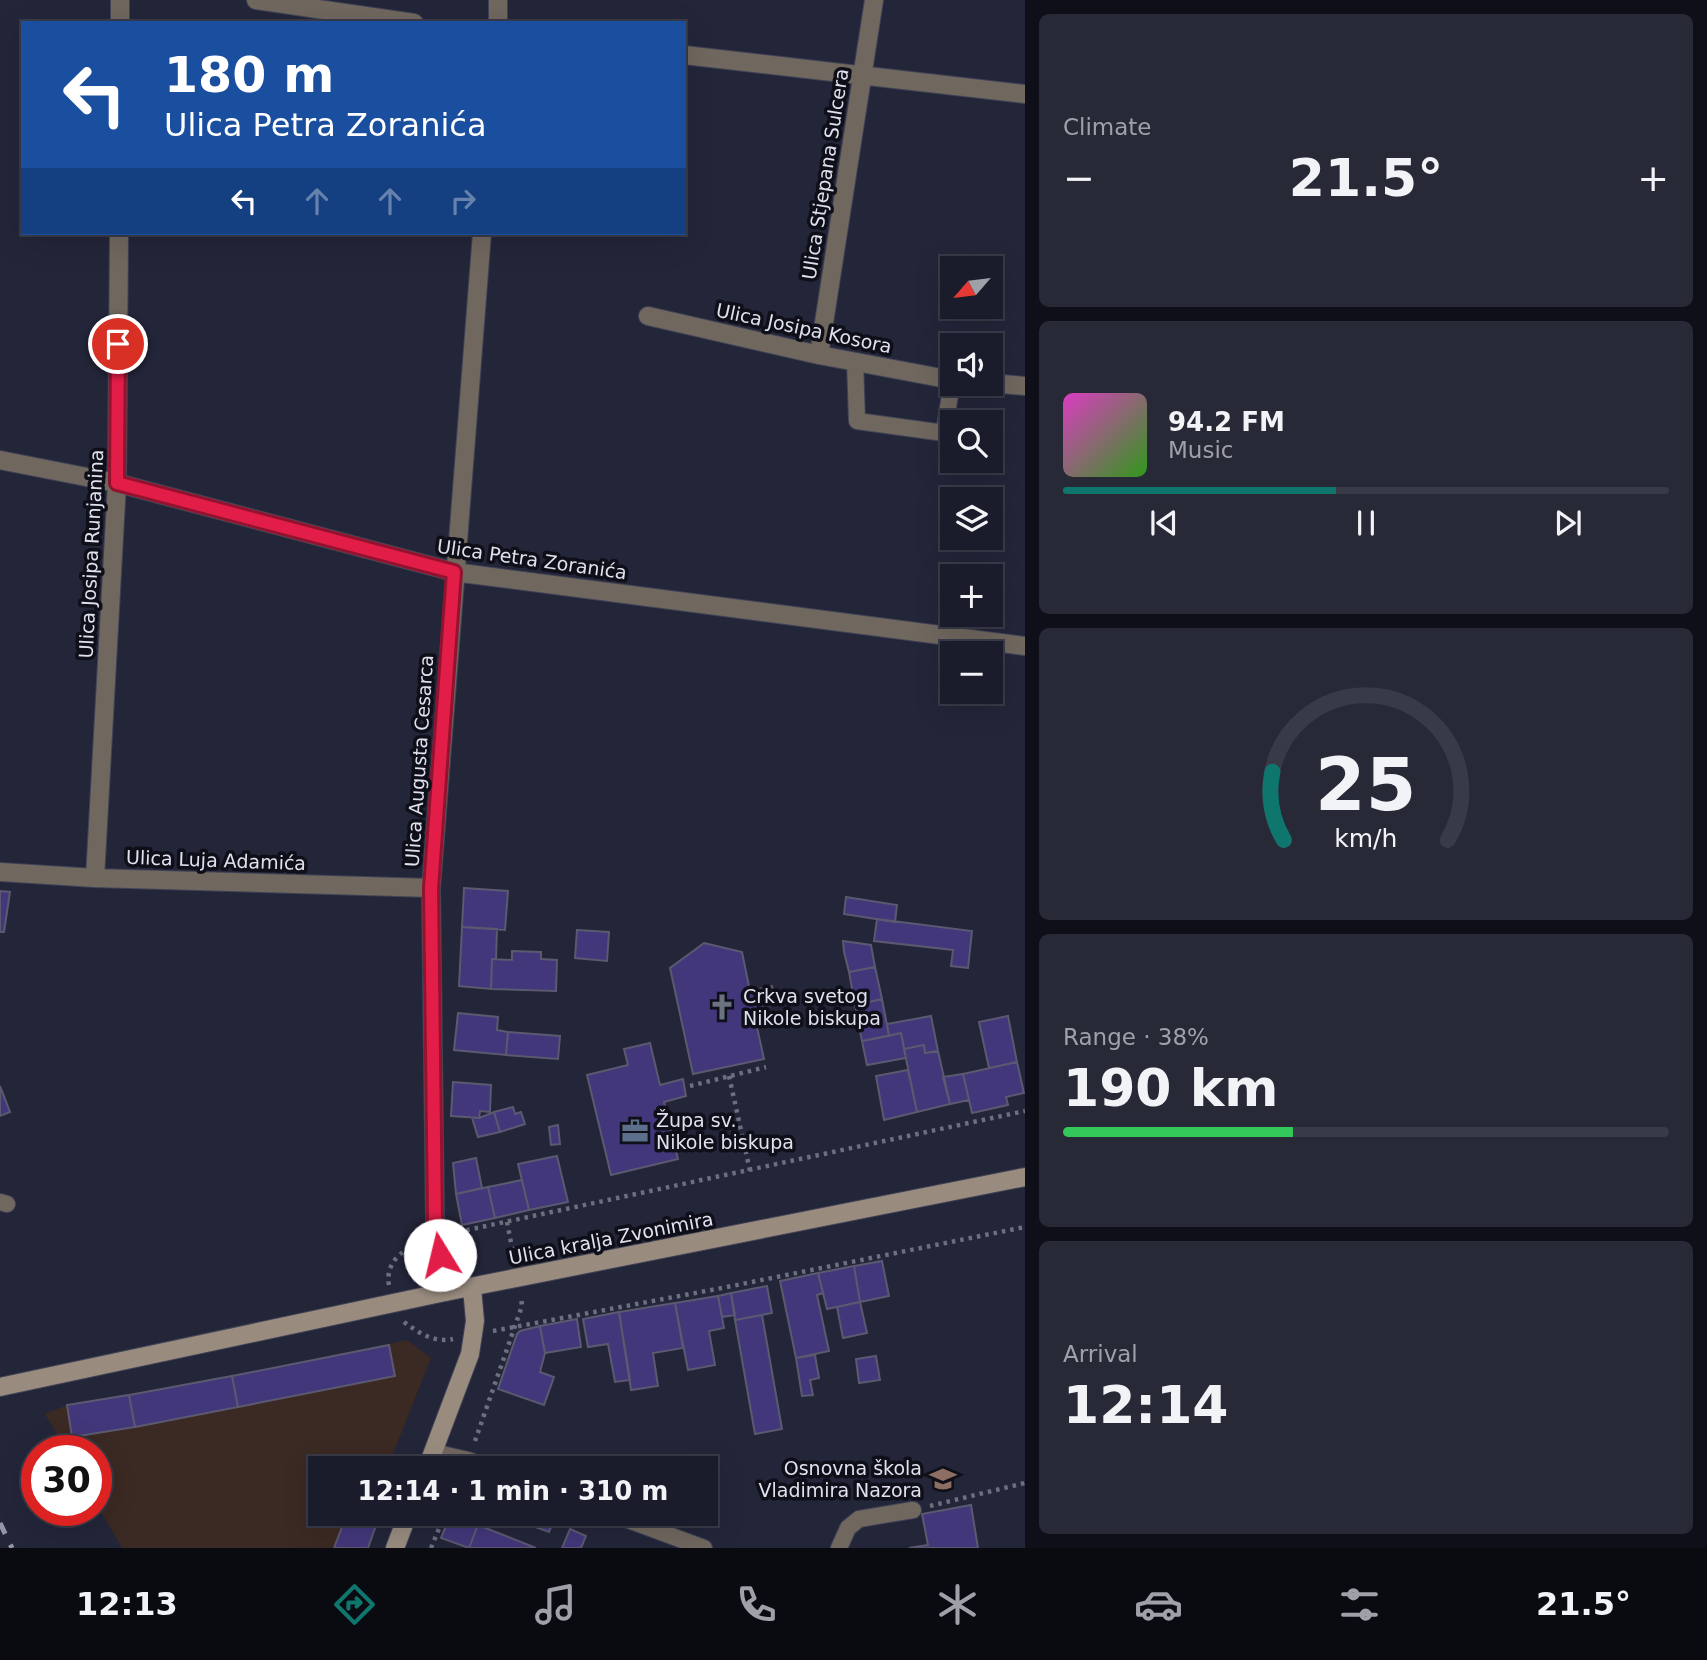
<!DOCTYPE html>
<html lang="en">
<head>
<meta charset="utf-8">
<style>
	:root { --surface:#1a1c2b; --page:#272937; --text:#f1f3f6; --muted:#9fa1a9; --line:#383a47; --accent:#0f766e }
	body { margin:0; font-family:"DejaVu Sans",sans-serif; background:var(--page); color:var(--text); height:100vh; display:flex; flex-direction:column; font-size:26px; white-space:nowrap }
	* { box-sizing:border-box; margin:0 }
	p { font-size:23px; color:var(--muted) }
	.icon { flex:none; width:38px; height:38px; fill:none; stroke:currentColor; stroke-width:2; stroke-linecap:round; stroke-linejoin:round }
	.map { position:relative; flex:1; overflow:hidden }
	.panel { display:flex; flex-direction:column; gap:14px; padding:14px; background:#0e0f18; width:682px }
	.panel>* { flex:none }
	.hud { position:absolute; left:21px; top:21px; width:665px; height:214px; border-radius:0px; box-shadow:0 7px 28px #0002,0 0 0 2px var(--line); background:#1a4fa0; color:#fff; overflow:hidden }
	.needle { width:46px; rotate:242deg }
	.buttons { position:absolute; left:940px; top:256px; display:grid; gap:14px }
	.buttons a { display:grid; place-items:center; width:63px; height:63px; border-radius:0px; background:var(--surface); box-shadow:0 7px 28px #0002,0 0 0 2px var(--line); font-size:35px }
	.speed { position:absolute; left:21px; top:1435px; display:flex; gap:14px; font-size:35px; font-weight:700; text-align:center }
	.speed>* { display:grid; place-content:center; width:91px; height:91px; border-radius:50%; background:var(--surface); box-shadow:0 7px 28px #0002,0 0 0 2px var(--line); line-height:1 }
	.speed .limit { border:10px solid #d22; background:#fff; color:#111 }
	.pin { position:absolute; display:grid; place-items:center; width:60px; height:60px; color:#fff; margin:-30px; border:4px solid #fff; border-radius:50%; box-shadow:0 2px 7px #0007 }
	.me { position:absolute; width:77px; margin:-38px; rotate:351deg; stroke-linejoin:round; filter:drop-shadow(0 0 5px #0008) }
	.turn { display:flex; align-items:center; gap:24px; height:147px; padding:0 28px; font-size:32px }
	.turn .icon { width:91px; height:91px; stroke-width:2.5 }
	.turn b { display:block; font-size:49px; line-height:60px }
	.lanes { display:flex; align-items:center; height:66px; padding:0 28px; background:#0003; justify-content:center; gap:35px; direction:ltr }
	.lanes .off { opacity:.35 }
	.big { font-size:52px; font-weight:600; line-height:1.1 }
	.panel .widget { flex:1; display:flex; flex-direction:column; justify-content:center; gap:10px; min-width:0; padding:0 24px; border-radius:10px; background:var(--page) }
	.panel .dial { align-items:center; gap:0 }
	.dial svg { height:182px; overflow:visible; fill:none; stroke:var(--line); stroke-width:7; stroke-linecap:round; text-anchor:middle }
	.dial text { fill:var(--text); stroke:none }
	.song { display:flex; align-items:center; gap:21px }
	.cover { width:84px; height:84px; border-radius:10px; background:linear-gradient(135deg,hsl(310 70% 55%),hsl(110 70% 35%)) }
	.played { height:7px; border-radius:4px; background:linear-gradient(90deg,var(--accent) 45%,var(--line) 45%) }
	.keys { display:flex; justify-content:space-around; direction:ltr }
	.heat { display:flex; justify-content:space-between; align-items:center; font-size:38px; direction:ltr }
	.charge { height:10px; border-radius:5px; background:linear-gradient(90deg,#34c759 38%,var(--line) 0) }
	.trip { position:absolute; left:308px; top:1456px; width:410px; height:70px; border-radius:0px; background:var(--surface); box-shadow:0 7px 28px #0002,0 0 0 2px var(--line); font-weight:600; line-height:70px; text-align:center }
	.dock { display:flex; height:112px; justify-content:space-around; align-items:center; background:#0a0b11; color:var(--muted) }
	.dock .icon { width:49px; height:49px }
	.dock .current { color:var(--accent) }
	.dock b { font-size:32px; color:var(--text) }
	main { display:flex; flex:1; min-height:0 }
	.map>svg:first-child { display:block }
</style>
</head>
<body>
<main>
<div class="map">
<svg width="1025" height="1548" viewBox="0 0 1025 1548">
	<rect width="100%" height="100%" fill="#232539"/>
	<path fill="#3b2923" d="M 407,1340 L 431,1358 L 389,1464 L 397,1468 L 320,1468 L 320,1514 L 380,1514 L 368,1548 L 122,1548 L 96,1503 L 96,1451 L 67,1451 L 45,1414 L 67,1405 L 232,1376 Z"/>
	<path fill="#43377b" stroke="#5b5970" stroke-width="2" d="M 464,888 L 508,891 L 505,930 L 462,927 Z
		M 0,891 L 10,892 L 4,932 L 0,932 Z
		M 846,897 L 897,905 L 895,922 L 844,914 Z
		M 877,919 L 972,931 L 968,968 L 951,966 L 953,950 L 874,941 Z
		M 462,927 L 497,929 L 496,959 L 492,959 L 491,989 L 459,986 Z
		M 577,930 L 609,932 L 607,961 L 575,958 Z
		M 843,941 L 871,945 L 875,967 L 849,972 L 844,952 Z
		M 704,943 L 742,952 L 750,991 L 772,986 L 776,1004 L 753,1009 L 764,1059 L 693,1074 L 670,968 Z
		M 512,951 L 541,952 L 541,959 L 557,960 L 556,991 L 491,989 L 492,959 L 512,960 Z
		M 875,967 L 882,999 L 855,1005 L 849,972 Z
		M 882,999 L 889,1036 L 862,1041 L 855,1005 Z
		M 458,1013 L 498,1017 L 497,1030 L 508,1032 L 506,1055 L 454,1050 Z
		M 931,1016 L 938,1051 L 925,1053 L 924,1045 L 904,1049 L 901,1033 L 889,1036 L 887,1024 Z
		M 1008,1016 L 1017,1062 L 989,1068 L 979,1022 Z
		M 508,1032 L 560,1036 L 558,1059 L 506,1055 Z
		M 901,1033 L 906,1058 L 867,1065 L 862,1041 Z
		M 650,1043 L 660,1085 L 683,1079 L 686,1096 L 664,1102 L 678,1159 L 611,1175 L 587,1075 L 628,1065 L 624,1049 Z
		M 924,1045 L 925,1053 L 938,1051 L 950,1104 L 917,1112 L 904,1049 Z
		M 1017,1062 L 1024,1093 L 1006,1097 L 1008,1105 L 972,1113 L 963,1074 Z
		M 908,1070 L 917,1112 L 884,1120 L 876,1076 Z
		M 963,1074 L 969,1100 L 950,1104 L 943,1077 Z
		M 453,1082 L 491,1085 L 490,1112 L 480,1111 L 479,1118 L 451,1116 Z
		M 0,1086 L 10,1112 L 0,1116 Z
		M 513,1107 L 515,1114 L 521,1112 L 525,1124 L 500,1132 L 494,1112 Z
		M 494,1112 L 500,1132 L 478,1137 L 472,1118 L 479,1118 Z
		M 558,1125 L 560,1144 L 551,1145 L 549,1127 Z
		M 557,1156 L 568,1202 L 529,1210 L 518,1164 Z
		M 476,1158 L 482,1188 L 456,1194 L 453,1163 Z
		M 522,1180 L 529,1210 L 495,1218 L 488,1187 Z
		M 488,1187 L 495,1218 L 462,1225 L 456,1194 Z
		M 882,1261 L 889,1296 L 860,1302 L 854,1266 Z
		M 854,1266 L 860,1302 L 827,1309 L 818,1273 Z
		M 818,1273 L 823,1293 L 817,1295 L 829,1351 L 796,1358 L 780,1281 Z
		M 767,1286 L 772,1313 L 735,1320 L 731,1293 Z
		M 731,1293 L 735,1315 L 722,1317 L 718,1296 Z
		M 718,1296 L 724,1328 L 709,1331 L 715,1365 L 688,1370 L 675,1303 Z
		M 860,1302 L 867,1333 L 843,1338 L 837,1307 Z
		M 675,1303 L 683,1348 L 653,1353 L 658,1386 L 631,1390 L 619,1312 Z
		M 619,1312 L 630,1380 L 615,1382 L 608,1344 L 588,1347 L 583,1319 Z
		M 762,1315 L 782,1429 L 755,1434 L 735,1320 Z
		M 577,1319 L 581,1347 L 545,1353 L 540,1326 Z
		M 540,1326 L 545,1353 L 540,1372 L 554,1377 L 544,1405 L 498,1389 L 517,1334 L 520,1331 Z
		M 389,1345 L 395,1376 L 238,1407 L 232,1376 Z
		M 815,1355 L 819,1378 L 810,1380 L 813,1395 L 802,1396 L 796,1358 Z
		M 876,1356 L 880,1380 L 859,1383 L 856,1359 Z
		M 232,1376 L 238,1407 L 135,1427 L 129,1395 Z
		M 129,1395 L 135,1427 L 72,1437 L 67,1405 Z
		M 370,1458 L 389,1465 L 397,1468 L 367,1468 Z
		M 971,1505 L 978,1548 L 909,1548 L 928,1545 L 922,1514 Z
		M 347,1514 L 380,1514 L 368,1548 L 334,1548 Z
		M 451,1514 L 482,1514 L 469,1548 L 441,1538 Z
		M 515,1514 L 530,1514 L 526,1527 L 512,1522 Z
		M 530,1514 L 556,1515 L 549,1532 L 527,1524 Z
		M 478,1525 L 536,1548 L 469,1548 Z
		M 570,1529 L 586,1536 L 581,1548 L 562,1548 Z"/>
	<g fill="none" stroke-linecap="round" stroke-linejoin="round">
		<g stroke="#414356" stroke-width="18">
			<path id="service" d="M 855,361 L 857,421 L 944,433 L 952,382
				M 0,1202 L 7,1204
				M 433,1452 L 468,1460 L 490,1468
				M 612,1514 L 704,1548
				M 839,1548 L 848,1528 L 859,1519 L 913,1510"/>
		</g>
		<g stroke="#414356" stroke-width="20">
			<path id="minor" d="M 256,0 L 414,23
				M 498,0 L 498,23
				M 120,23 L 120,0
				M 684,55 L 1025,94
				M 648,316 L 819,355 L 952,380
				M 819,355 L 874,0
				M 990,383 L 1025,386
				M 0,460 L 117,483 L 454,572 L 1025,646
				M 0,872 L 95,878 L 431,888
				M 95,878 L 117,483 L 119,233
				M 445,1292 L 435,1220 L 431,888 L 482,233"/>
		</g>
		<g stroke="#414356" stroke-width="20">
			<path id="secondary" d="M 0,1387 L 445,1292 L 1025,1177
				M 427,1468 L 470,1354 L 475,1321 L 472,1288
				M 395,1548 L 408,1514"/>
		</g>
		<path stroke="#6d6f80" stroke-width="4.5" stroke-dasharray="3.5 5" stroke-linecap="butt" d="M 729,1076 L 750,1171
			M 690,1086 L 766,1067
			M 507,1222 L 514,1258
			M 458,1232 L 1025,1111
			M 389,1285 C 385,1264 401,1250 419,1243
			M 404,1322 C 419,1333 434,1343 453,1339
			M 493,1331 L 722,1288 L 1025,1227
			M 475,1441 L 522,1306 L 521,1297
			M 930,1506 L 1025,1483
			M 431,1548 L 445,1514"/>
		<use href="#service" stroke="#70685f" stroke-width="16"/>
		<use href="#minor" stroke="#70685f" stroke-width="18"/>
		<use href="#secondary" stroke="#998c7f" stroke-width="18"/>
		<path stroke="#9496a6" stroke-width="5" stroke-dasharray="12 12" stroke-linecap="butt" d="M 0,1523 L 12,1548"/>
	</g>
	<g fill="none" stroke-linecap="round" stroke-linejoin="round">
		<g stroke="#92132f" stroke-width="18">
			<path id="route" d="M 118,344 L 117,483 L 454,572 L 431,888 L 435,1220 L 440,1255"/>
		</g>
		<use href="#route" stroke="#e11d48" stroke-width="12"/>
	</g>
	<defs>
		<g id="church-bare" transform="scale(2.1)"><path d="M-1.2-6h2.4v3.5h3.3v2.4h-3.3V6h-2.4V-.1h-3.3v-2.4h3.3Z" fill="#6b7280" stroke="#0e0f18" stroke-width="2.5" paint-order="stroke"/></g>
		<g id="office-bare" transform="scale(2.1)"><path d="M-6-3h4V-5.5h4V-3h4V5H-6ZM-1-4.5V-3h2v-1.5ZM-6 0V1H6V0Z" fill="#5c6f8a" stroke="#0e0f18" stroke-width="2.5" paint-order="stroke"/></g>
		<g id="school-bare" transform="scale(2.1)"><path d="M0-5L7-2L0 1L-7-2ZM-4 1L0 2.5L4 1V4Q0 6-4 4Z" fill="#8d6e63" stroke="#0e0f18" stroke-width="2.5" paint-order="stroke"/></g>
	</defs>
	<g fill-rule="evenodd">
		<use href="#church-bare" x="722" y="1007"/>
		<use href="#office-bare" x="635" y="1131"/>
		<use href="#school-bare" x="943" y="1479"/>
	</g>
	<g text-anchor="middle" stroke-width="7" stroke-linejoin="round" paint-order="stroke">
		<g font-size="19" fill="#dfe1ee" stroke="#0e0f18">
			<text transform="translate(825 174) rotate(-81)" y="7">Ulica Stjepana Sulcera</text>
			<text transform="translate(804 328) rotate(12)" y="7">Ulica Josipa Kosora</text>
			<text transform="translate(91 554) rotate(-87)" y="7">Ulica Josipa Runjanina</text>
			<text transform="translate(532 559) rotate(8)" y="7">Ulica Petra Zoranića</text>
			<text transform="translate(419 761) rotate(-86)" y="7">Ulica Augusta Cesarca</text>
			<text transform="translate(216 860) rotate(2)" y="7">Ulica Luja Adamića</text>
			<text transform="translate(611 1238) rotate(-11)" y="7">Ulica kralja Zvonimira</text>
		</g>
		<g font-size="19" fill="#dfe1ee" stroke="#0e0f18" text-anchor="start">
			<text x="743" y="1003">Crkva svetog<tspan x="743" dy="22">Nikole biskupa</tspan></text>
			<text x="656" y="1127">Župa sv.<tspan x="656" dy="22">Nikole biskupa</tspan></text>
			<text x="922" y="1475" text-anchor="end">Osnovna škola<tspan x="922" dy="22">Vladimira Nazora</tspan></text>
		</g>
	</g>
</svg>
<div class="buttons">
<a><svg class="needle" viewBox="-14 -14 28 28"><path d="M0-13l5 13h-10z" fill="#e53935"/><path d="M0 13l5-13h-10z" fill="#9fa1a9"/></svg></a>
<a><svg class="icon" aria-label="sound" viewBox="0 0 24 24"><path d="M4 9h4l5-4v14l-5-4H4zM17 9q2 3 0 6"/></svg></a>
<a><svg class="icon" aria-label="search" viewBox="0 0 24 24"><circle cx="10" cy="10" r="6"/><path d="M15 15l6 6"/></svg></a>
<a><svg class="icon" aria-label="layers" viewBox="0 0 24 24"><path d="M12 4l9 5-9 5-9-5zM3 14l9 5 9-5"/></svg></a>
<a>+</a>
<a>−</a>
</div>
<div class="speed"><div class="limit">30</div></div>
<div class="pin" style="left:118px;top:344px;background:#d93025"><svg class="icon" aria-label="arrive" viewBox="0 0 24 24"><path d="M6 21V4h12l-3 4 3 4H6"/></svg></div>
<svg class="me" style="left:440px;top:1255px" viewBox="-20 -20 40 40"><circle r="19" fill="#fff"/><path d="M0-13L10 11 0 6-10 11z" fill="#e11d48"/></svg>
<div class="trip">12:14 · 1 min · 310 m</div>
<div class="hud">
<div class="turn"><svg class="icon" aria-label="left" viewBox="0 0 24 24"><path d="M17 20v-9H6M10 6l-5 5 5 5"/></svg><div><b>180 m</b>Ulica Petra Zoranića</div></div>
<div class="lanes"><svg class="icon" aria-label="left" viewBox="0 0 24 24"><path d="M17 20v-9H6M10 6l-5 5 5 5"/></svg><svg class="icon off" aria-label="ahead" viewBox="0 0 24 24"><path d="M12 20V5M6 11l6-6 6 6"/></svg><svg class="icon off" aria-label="ahead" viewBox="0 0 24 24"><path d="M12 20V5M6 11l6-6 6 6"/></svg><svg class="icon off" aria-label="right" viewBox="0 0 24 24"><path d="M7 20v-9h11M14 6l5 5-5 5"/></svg></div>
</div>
</div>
<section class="panel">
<div class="widget"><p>Climate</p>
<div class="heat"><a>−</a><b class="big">21.5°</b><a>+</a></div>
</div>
<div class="widget">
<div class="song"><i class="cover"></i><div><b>94.2 FM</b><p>Music</p></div></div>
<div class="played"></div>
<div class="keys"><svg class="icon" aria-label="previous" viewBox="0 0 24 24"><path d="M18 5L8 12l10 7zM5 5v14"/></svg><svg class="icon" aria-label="pause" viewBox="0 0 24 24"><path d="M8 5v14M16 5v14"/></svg><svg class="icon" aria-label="next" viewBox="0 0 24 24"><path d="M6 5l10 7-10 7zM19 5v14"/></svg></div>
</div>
<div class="widget dial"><svg viewBox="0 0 100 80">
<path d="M14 69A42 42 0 1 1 86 69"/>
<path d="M14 69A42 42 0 0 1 9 39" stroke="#0f766e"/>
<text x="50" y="56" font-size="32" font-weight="700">25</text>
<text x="50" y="72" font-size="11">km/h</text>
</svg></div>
<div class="widget"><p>Range · 38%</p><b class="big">190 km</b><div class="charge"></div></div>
<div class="widget"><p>Arrival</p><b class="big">12:14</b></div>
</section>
</main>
<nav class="dock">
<b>12:13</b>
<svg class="icon current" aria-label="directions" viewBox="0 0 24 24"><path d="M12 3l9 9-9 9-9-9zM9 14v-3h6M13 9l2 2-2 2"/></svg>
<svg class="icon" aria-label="music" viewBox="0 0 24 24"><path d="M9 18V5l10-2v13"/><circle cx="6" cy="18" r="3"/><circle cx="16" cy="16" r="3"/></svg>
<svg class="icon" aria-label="phone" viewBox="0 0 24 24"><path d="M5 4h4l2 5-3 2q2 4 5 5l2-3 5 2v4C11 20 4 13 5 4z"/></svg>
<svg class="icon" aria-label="climate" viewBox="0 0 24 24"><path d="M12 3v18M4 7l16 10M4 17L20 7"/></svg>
<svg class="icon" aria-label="car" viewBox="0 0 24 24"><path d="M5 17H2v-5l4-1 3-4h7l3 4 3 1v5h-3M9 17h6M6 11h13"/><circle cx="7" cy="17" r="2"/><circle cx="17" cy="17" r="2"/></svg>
<svg class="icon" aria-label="filters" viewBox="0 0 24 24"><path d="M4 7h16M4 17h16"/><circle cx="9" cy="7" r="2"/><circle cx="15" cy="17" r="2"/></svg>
<b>21.5°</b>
</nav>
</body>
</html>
